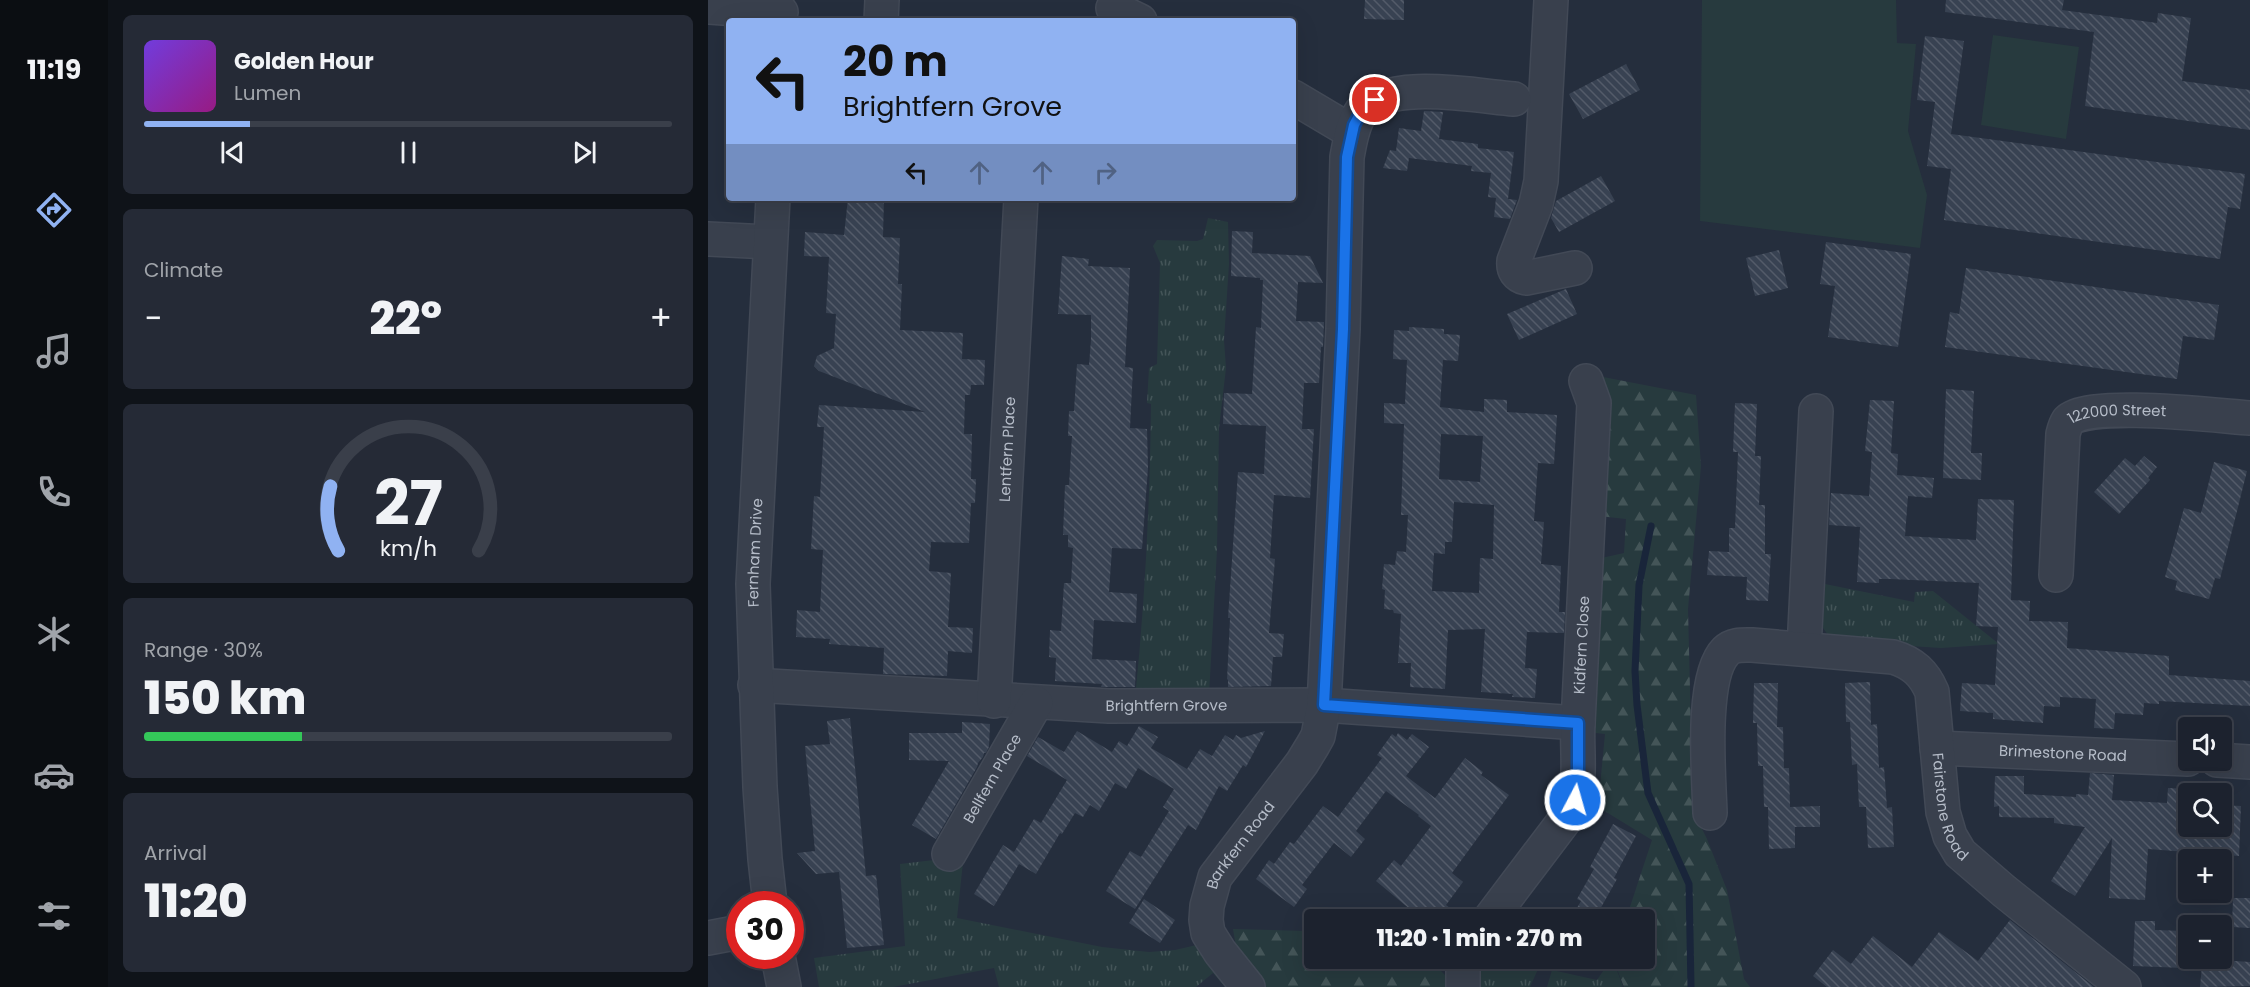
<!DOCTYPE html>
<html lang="en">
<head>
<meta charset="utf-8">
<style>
	:root { --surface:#1c222e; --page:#252a36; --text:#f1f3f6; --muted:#a0a4aa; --line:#3a3f4a; --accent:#90b2f2 }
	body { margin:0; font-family:Poppins,sans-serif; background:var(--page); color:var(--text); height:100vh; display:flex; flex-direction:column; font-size:22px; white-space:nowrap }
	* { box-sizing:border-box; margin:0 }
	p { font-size:20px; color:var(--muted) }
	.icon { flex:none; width:33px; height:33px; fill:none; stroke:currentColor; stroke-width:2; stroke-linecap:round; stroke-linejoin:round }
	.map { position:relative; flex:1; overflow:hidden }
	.sheet { display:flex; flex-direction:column; gap:15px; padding:15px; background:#0f1319; width:600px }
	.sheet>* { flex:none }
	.banner { position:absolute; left:18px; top:18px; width:570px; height:183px; border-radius:6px; box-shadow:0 6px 24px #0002,0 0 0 2px var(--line); background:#90b2f2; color:#111; overflow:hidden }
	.tools { position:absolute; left:1470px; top:717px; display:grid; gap:12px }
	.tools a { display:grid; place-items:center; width:54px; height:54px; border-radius:6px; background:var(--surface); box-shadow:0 6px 24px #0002,0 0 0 2px var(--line); font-size:30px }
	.speed { position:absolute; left:18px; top:891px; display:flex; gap:12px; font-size:30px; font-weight:700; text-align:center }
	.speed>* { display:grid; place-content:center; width:78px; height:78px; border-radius:50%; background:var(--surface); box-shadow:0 6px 24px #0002,0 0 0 2px var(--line); line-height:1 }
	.speed .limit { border:9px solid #d22; background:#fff; color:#111 }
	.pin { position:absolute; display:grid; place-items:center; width:51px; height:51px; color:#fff; margin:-26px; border:3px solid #fff; border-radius:50%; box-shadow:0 2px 6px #0007 }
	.me { position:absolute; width:66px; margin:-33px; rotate:6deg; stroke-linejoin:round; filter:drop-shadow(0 0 4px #0008) }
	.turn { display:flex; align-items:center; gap:21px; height:126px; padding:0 18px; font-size:27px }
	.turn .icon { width:78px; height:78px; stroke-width:2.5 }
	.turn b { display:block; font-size:42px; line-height:51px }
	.lanes { display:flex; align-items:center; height:57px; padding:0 18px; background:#0003; justify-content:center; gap:30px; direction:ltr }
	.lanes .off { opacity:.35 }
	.big { font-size:45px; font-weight:800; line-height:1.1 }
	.sheet .widget { flex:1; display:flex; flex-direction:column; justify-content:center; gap:9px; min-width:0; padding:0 21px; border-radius:9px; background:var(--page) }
	.sheet .dial { align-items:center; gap:0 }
	.dial svg { height:156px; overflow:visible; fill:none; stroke:var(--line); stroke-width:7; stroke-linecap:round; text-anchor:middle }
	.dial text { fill:var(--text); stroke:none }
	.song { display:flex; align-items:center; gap:18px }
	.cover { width:72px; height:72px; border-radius:9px; background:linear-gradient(135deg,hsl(260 70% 55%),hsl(310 70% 35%)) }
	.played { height:6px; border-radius:3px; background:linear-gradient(90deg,var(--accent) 20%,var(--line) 20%) }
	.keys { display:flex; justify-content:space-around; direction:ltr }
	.heat { display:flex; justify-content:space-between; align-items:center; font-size:33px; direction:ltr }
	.charge { height:9px; border-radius:4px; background:linear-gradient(90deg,#34c759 30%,var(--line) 0) }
	.trip { position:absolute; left:596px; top:909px; width:351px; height:60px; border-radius:6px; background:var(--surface); box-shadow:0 6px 24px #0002,0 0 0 2px var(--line); font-weight:800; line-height:60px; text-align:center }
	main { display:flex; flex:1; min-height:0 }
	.dock { display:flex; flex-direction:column; width:108px; justify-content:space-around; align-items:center; background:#0b0e12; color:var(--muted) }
	.dock .icon { width:42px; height:42px }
	.dock .selected { color:var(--accent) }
	.dock b { font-size:27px; color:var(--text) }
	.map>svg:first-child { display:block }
</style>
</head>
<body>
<main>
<nav class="dock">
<b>11:19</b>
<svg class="icon selected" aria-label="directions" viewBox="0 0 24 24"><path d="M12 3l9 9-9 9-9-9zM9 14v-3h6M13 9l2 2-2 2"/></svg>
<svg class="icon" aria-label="music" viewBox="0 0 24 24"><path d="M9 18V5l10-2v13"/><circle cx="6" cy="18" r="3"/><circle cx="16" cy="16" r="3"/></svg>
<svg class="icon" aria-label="phone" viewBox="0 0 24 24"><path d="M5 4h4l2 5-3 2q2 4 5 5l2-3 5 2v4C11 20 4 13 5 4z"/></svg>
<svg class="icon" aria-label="climate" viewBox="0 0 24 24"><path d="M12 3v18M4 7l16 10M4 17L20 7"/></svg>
<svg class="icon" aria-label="car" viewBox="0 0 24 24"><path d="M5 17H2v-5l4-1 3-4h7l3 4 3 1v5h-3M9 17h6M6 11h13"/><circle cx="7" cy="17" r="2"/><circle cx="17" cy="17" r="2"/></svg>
<svg class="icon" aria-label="filters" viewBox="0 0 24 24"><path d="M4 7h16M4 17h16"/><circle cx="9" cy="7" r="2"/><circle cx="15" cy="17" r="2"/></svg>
</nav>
<section class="sheet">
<div class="widget">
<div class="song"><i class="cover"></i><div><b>Golden Hour</b><p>Lumen</p></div></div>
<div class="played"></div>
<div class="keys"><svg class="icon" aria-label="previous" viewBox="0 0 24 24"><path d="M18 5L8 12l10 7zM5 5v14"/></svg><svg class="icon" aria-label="pause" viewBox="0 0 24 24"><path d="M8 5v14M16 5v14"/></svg><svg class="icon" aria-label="next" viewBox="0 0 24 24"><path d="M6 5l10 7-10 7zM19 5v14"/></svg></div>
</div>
<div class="widget"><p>Climate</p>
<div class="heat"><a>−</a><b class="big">22°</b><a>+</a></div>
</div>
<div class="widget dial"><svg viewBox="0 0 100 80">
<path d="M14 69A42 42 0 1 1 86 69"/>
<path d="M14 69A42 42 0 0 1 10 36" stroke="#90b2f2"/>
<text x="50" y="56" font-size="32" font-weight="700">27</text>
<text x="50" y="72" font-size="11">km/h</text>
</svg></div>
<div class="widget"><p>Range · 30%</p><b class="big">150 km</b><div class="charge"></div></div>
<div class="widget"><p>Arrival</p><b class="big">11:20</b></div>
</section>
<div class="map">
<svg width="1542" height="987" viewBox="0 0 1542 987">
	<defs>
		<pattern id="grass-tufts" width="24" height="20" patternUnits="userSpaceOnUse" patternTransform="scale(1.5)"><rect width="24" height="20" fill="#273a3e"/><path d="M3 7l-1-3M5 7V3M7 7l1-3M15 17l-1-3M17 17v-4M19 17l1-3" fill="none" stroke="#445558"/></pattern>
		<pattern id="forest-firs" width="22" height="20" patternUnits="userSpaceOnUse" patternTransform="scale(1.5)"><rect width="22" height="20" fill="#273a3e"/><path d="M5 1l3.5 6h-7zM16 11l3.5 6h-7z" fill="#445558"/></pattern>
		<pattern id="building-back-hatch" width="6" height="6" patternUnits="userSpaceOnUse" patternTransform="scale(1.5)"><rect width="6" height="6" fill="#384252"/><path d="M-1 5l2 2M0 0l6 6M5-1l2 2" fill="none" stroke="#535b69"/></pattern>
	</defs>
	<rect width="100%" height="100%" fill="#252e3d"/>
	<path fill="url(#grass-tufts)" d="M 500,218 L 520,222 L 521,264 L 516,340 L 518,368 L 511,428 L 509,550 L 501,695 L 427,699 C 437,601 442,502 443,404 L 439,403 L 441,368 L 449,364 L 452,263 L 445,246 L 449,240 L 489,241 L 495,239 Z
		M 1112,583 L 1206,602 L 1207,592 L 1225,591 L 1291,644 L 1233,648 L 1126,641 C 1105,620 1107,610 1112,583 Z
		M 226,860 L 255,862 L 249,918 L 394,947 L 441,952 L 467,950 L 493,944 L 532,987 L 517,987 L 505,973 L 488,987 L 291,987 L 286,968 L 185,987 L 111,987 L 106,958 L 197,946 L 192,864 Z
		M 904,958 L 915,986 L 913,987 L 839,987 L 844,970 L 889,980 Z
		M 764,959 L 776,959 L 830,969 L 822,987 L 766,987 Z"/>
	<path fill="url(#forest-firs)" d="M 895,377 L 988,395 L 993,466 L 980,609 L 985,811 L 999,839 L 1019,890 L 1036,979 L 1042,987 L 916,987 L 905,959 L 936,958 L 936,920 L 918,919 L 944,840 L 890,807 L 897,734 L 879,732 L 889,559 L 916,553 L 918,519 L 891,516 Z
		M 525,929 L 599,931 L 606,933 L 606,958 L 696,959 L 731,969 L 742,980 L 740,987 L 554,987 L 529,953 Z"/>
	<path fill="#273a3e" d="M 994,0 L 1188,0 L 1189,43 L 1208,44 L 1200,131 L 1219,195 L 1212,248 L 992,221 Z
		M 1285,35 L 1371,47 L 1358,139 L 1273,125 Z"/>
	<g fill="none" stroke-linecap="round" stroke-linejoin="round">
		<path stroke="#19253a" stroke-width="7" d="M 943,526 L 931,585 L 927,671 L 929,705 L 940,793 L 981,884 L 983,987"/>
	</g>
	<path fill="url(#building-back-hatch)" fill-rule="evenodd" d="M 657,0 L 696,0 L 696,20 L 656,19 Z
		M 1238,0 L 1356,0 L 1354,10 L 1449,23 L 1450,13 L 1483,18 L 1474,81 L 1542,90 L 1542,130 L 1377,106 L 1386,32 L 1237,12 Z
		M 1217,36 L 1256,41 L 1243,134 L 1537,174 L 1532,209 L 1520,207 L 1512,259 L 1236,220 L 1243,169 L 1219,166 L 1227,102 L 1209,100 Z
		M 918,64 L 932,90 L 875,119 L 861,94 Z
		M 716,111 L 735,112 L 731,139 L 770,144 L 770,148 L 806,152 L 800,199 L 809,200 L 802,219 L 786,217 L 788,198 L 780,197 L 783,173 L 763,171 L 764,166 L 701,158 L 699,171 L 675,168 L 682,150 L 688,151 L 691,128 L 713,131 Z
		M 893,176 L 907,201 L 851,232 L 843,218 L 848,201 Z
		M 140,198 L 176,198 L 175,237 L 192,238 L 190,284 L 194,284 L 192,330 L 255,333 L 254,359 L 277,360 L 276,385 L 263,385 L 262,395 L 257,395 L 256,434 L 264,434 L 263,479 L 268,479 L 267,503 L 263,503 L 261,543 L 223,542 L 221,571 L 243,573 L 240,627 L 265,628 L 264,653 L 240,651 L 239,676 L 175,674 L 176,648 L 121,644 L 122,639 L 88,637 L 89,610 L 112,612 L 115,550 L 103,549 L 106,496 L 112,497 L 116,427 L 109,427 L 111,405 L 217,412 L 111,371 L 106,366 L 109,356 L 126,348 L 128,314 L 118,313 L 121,257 L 96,256 L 97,232 L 136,235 Z
		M 524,231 L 545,232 L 544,253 L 602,256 L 615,283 L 590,282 L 588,321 L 616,322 L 615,347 L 613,347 L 611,383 L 596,383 L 594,429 L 606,429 L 602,498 L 566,495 L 562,558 L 567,559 L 561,633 L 576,634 L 574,657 L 565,657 L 563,686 L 520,687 L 520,679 L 519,680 L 522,618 L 520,618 L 530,472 L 556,474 L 558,426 L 515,424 L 516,393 L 544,394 L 548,327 L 553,328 L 555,280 L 552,280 L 552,278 L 523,276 Z
		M 1118,242 L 1203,254 L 1190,347 L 1120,337 L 1127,286 L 1112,284 Z
		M 1071,250 L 1080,288 L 1047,296 L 1038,258 Z
		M 354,256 L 381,259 L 380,266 L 422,268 L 417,367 L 425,368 L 422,428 L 439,429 L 440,468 L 434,549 L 404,548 L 401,592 L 429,594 L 428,623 L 386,620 L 384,659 L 428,661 L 427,687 L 393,687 L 394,684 L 347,681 L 348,658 L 341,657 L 342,630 L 353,631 L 356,583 L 363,583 L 365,548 L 360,547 L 360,535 L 355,535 L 357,485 L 361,485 L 364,436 L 360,436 L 361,411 L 366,411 L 369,364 L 381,365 L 383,340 L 383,315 L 350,314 Z
		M 1258,268 L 1511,305 L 1506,340 L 1475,336 L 1469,379 L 1237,347 L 1242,312 L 1251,314 Z
		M 858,289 L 869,314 L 811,340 L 799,314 Z
		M 701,327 L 736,329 L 736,334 L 752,335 L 750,361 L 735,360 L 732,407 L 776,412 L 776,399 L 799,400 L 799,412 L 849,415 L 846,464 L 830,463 L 826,521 L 836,522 L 833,564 L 853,566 L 851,612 L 857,612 L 856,633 L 819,632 L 817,668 L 829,669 L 827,698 L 804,697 L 805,694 L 773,692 L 777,629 L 740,630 L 737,689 L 702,687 L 703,663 L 690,663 L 693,614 L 686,613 L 685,610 L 676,609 L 677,590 L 674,589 L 676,564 L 687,565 L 689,551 L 698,552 L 700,515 L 693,515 L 696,424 L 676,423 L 676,403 L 697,404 L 699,360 L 685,359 L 686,330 L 701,331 ZM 733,434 L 775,436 L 772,482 L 731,479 ZM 746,502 L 786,505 L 785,559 L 772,558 L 771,593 L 724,591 L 726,553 L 737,554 L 737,542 L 744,542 Z
		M 1238,389 L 1266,391 L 1263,453 L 1274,453 L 1273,480 L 1235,478 Z
		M 1162,400 L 1186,401 L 1183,453 L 1190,454 L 1189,475 L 1226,478 L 1224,498 L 1200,496 L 1197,536 L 1268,540 L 1270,499 L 1306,500 L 1303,600 L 1322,601 L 1321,621 L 1360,622 L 1359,648 L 1461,656 L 1461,675 L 1542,681 L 1542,706 L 1451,701 L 1451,704 L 1436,703 L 1435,715 L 1407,713 L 1406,729 L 1386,728 L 1388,699 L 1352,697 L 1352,707 L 1336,706 L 1335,723 L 1285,719 L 1285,713 L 1252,711 L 1254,683 L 1287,685 L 1290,627 L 1268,626 L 1271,583 L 1182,579 L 1171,579 L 1171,583 L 1149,582 L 1152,527 L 1121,525 L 1123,493 L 1161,496 L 1164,452 L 1157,451 Z
		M 1027,403 L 1049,404 L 1047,456 L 1053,456 L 1051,505 L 1057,505 L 1057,554 L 1063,554 L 1060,601 L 1038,600 L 1039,577 L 999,575 L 1001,551 L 1021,552 L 1021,528 L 1027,528 L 1030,452 L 1025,452 Z
		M 1436,456 L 1449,467 L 1440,478 L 1442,480 L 1411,514 L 1386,492 L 1417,458 L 1427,466 Z
		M 1506,462 L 1539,471 L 1512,579 L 1507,578 L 1501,599 L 1467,590 L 1469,581 L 1457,577 L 1476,508 L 1493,513 Z
		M 1162,682 L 1163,725 L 1169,724 L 1171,768 L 1176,767 L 1179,808 L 1184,807 L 1186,847 L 1160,848 L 1158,807 L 1151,807 L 1149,764 L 1144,765 L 1142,722 L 1138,722 L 1137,683 Z
		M 1046,683 L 1070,683 L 1069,727 L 1075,727 L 1076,768 L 1081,768 L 1082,807 L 1112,806 L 1112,827 L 1087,827 L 1087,848 L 1061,849 L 1060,807 L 1056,807 L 1055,766 L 1050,766 L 1049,723 L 1045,723 Z
		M 142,718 L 158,876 L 168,875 L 176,945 L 139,948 L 131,872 L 108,874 L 89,853 L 107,851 L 97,746 L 122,744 L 119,721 Z
		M 254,722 L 282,724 L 281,747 L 278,753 L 276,753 L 275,757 L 270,763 L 269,767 L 228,839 L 204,825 L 241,761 L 201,760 L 201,733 L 254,733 Z
		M 431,726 L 450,737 L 443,748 L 479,769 L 492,749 L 504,756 L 517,735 L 525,740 L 528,735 L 533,738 L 557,731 L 538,767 L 535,765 L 519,791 L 511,786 L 488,830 L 480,825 L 427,909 L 398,891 L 422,851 L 433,857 L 461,811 L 455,807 L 466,789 L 430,768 L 418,789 L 407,783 L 391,811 L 382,805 L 375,817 L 367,813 L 354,834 L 352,833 L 328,874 L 311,864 L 286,906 L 266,894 L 295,845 L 306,852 L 326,819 L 333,823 L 359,780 L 319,756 L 330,737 L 356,752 L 369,731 L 404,752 L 411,741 L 419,746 Z
		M 690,733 L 699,740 L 704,734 L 721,747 L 698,776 L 727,798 L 757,758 L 775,772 L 773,775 L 801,795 L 744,873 L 755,882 L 738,905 L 758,920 L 715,920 L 668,881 L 686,860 L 693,866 L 723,826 L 710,816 L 711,815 L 678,791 L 648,831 L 657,839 L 643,857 L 626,843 L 594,885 L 599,889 L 586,907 L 548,879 L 561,860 L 566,864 L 582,842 L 586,844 L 615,806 L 630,817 L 674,758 L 669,755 L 684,734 L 688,737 Z
		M 1382,773 L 1406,775 L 1404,800 L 1459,803 L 1460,788 L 1505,790 L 1505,794 L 1480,794 L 1480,826 L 1514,826 L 1514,801 L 1516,801 L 1515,805 L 1533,806 L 1531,856 L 1440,849 L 1437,900 L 1401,898 L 1404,838 L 1367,896 L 1343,881 L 1377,827 L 1346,823 L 1346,818 L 1291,817 L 1291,806 L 1286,807 L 1287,776 L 1316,776 L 1316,794 L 1368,797 L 1368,794 L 1380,795 Z
		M 905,824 L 928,836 L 906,878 L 909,879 L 886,920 L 862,920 L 873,901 L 869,899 L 886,869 L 882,867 Z
		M 1525,898 L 1542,898 L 1542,928 L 1524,927 Z
		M 436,899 L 467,920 L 452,943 L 421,923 Z
		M 1302,920 L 1386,987 L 1119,987 L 1105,976 L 1125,950 L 1143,964 L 1165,936 L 1204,967 L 1231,932 L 1270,961 Z
		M 1427,921 L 1447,921 L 1447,930 L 1478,931 L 1476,968 L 1425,966 Z
		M 1513,960 L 1542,962 L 1542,986 L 1492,987 L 1494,965 L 1512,967 Z"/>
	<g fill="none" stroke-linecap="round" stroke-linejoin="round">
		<g stroke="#424956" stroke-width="36">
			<g id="minor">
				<path d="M 843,0 L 833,181 L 828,204 L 806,261 C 805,270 809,276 818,278 L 867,268"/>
				<path d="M 0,7 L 73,12"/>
				<path d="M 405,8 L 432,21"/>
				<path d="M 173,21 L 174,0"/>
				<path d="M 585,97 L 644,132"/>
				<path d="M 0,239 L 62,242"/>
				<path id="s1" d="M 1348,575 L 1355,434 C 1356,430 1358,424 1360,421 C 1380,400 1511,416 1542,418"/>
				<path d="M 1096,649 L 1108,411"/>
				<path id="s2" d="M 47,685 L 401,706 L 616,705 L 870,723"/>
				<path id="s3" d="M 286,701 L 313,198"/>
				<path id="s4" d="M 1229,748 L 1480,759"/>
				<path d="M 1509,760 L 1542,762"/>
				<path id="s5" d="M 1002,813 C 1001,777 992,677 1018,651 C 1025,644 1035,645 1044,645 L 1185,657 C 1205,663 1216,673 1224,692 L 1235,812 L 1242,836 L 1252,853 L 1296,891 L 1416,987"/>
				<path id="s6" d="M 241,854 L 328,703"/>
				<path id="s7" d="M 62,904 L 57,859 L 52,787 L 45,584 L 65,198"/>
				<path id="s8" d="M 781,920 L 859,817 C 876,789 868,754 870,723 C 875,616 881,510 886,403 L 878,381"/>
				<path d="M 0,938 L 32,932"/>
				<path d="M 70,956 L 76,987"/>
				<path id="s9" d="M 540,987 L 512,952 L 500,933 L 498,920 L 499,906 L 507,877 L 594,763 L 605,745 L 610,736 L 616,705 L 635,329 L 639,157 C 642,142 644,125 653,112 C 678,78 768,96 806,99"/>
				<path d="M 755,987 L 755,969 L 758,958"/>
			</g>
		</g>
		<use href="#minor" stroke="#39404d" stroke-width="33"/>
	</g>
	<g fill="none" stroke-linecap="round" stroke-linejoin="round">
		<g stroke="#114b97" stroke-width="15">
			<path id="route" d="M 667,100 L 653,112 L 646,125 L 639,157 L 635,329 L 616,705 L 870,723 L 870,779 L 867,800"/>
		</g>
		<use href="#route" stroke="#1a73e8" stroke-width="10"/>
	</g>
	<g text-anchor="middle" stroke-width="6" stroke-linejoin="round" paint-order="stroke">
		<g font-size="15" fill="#b5bcc8" stroke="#1e2532">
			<text dy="5" stroke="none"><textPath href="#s1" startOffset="206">122000 Street</textPath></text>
			<text dy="5" stroke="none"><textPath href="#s3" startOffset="252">Lentfern Place</textPath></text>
			<text dy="5" stroke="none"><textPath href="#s7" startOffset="352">Fernham Drive</textPath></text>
			<text dy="5" stroke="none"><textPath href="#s8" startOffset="303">Kidfern Close</textPath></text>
			<text dy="5" stroke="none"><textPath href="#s2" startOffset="412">Brightfern Grove</textPath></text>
			<text dy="5" stroke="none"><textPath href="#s4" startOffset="126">Brimestone Road</textPath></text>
			<text dy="5" stroke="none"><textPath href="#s6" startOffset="87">Bellfern Place</textPath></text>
			<text dy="5" stroke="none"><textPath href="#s5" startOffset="506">Fairstone Road</textPath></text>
			<text dy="5" stroke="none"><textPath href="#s9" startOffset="165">Barkfern Road</textPath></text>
		</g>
	</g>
</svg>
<div class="tools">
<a><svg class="icon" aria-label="sound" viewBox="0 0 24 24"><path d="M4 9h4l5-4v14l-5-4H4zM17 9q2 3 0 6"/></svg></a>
<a><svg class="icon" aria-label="search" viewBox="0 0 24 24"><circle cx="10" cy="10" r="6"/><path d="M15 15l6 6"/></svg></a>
<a>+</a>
<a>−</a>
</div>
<div class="speed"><div class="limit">30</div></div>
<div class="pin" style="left:667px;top:100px;background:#d93025"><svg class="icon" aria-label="arrive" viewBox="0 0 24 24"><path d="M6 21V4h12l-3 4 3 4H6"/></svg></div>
<svg class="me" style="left:867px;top:800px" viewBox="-20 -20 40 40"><circle r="17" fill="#1a73e8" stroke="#fff" stroke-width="3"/><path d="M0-11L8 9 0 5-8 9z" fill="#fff"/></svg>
<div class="trip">11:20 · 1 min · 270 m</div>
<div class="banner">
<div class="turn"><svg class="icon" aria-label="left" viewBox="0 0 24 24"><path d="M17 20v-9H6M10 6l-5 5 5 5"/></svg><div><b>20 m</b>Brightfern Grove</div></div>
<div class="lanes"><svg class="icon" aria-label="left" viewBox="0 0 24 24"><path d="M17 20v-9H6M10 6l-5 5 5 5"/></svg><svg class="icon off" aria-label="ahead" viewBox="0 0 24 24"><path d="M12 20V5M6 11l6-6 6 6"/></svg><svg class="icon off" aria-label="ahead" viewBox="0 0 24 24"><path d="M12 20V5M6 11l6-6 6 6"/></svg><svg class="icon off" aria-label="right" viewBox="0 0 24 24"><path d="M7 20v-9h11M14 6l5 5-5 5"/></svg></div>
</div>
</div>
</main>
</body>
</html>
